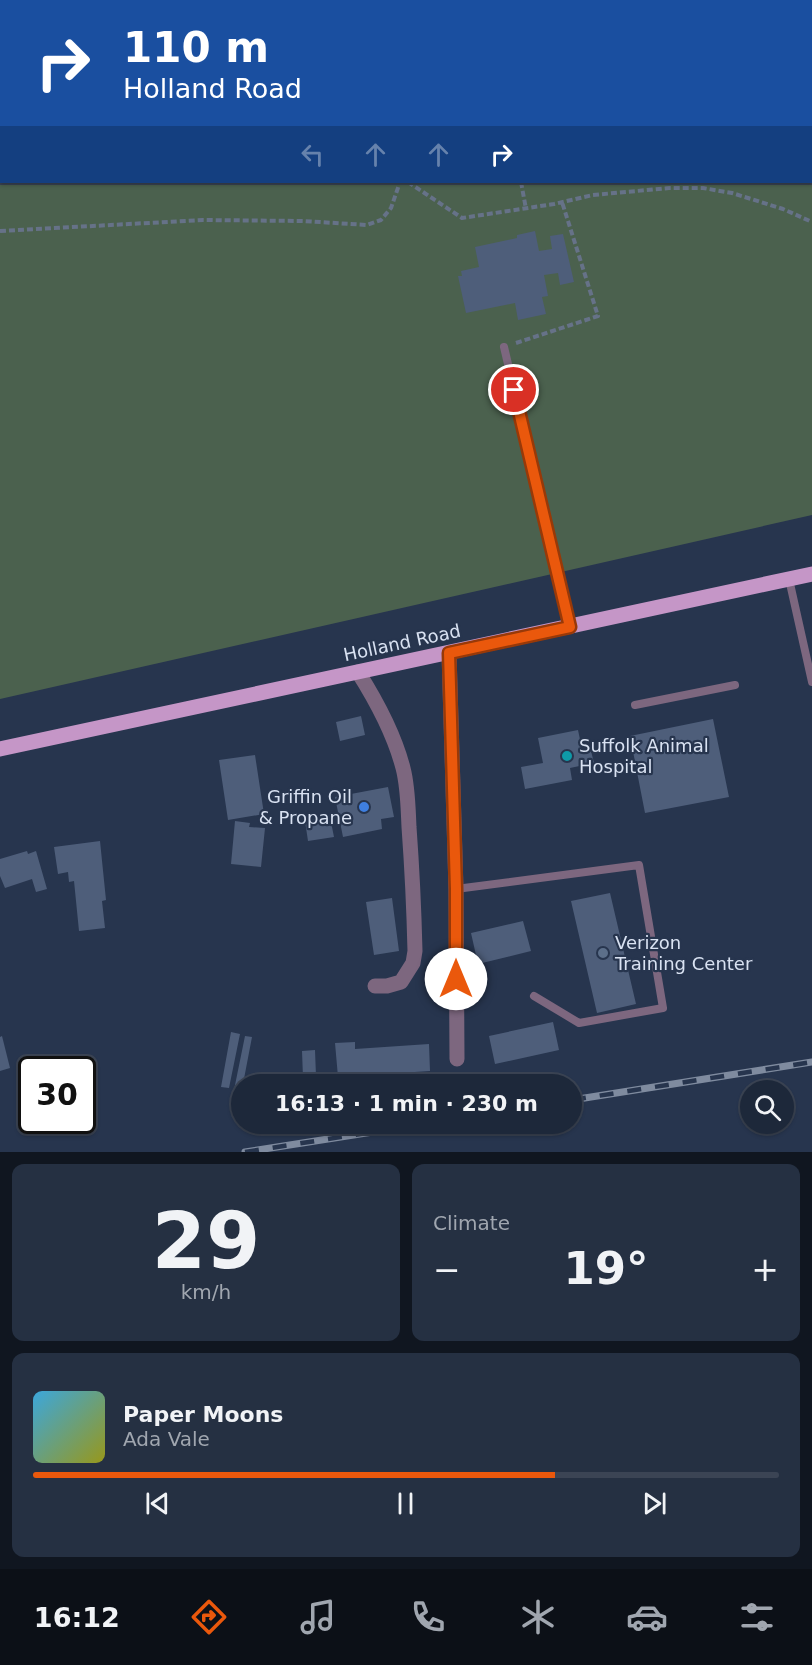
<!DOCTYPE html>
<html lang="en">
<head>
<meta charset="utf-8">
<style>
	:root { --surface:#1d283a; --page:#253042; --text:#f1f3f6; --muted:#a0a6af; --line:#3b4454; --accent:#ea580c }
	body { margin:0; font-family:"DejaVu Sans",sans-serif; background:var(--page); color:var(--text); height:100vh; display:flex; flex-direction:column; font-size:22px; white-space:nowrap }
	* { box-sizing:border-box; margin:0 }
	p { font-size:20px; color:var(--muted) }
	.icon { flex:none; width:33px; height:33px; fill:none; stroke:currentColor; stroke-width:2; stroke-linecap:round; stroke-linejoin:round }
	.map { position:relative; height:1152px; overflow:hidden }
	.sheet { display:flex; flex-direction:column; gap:12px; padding:12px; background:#101620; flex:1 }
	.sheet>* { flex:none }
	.hud { position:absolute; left:0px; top:0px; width:813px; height:183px; box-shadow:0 2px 4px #0004,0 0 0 2px var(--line); background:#1a4fa0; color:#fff; overflow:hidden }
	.controls { position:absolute; left:740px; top:1080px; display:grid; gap:12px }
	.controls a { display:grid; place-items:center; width:54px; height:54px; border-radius:50%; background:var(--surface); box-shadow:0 2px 4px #0004,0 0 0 2px var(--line); font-size:30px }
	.speed { position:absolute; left:18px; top:1056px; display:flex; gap:12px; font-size:30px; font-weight:700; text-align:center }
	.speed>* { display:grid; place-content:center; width:78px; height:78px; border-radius:50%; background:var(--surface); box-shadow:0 2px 4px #0004,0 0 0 2px var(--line); line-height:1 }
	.speed .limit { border:3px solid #111; border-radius:9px; background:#fff; color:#111 }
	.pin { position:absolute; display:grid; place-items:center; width:51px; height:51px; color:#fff; margin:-26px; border:3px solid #fff; border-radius:50%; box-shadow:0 2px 6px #0007 }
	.me { position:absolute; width:66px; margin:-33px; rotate:0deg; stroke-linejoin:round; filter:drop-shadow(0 0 4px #0008) }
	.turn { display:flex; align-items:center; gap:21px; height:126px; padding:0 24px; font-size:27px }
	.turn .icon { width:78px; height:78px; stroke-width:2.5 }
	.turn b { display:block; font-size:42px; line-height:51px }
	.lanes { display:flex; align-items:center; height:57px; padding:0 24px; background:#0003; justify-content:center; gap:30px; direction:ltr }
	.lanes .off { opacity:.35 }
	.big { font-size:45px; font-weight:600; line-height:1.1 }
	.sheet .card { flex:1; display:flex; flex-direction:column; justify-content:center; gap:9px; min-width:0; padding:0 21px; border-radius:12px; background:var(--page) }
	.sheet .dial { align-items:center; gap:0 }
	.dial b { font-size:78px; line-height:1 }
	.song { display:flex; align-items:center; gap:18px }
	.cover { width:72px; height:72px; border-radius:9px; background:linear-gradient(135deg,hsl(200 70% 55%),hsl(60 70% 35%)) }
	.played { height:6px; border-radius:3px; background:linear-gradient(90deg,var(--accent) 70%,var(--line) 70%) }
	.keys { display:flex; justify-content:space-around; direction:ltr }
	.heat { display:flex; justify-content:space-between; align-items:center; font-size:33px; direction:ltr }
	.sheet .tiles { flex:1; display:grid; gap:12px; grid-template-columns:1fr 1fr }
	.card:last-child { grid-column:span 2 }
	.trip { position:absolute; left:231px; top:1074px; width:351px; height:60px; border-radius:30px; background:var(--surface); box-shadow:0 2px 4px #0004,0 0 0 2px var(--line); font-weight:600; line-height:60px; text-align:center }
	.tabs { display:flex; height:96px; justify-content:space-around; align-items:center; background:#0c1017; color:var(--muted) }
	.tabs .icon { width:42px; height:42px }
	.tabs .current { color:var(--accent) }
	.tabs b { font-size:27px; color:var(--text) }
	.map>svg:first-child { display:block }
</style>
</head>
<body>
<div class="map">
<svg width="812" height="1152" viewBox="0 0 812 1152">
	<rect width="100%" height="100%" fill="#27354e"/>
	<path fill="#4b614e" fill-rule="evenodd" d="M 0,0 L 812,0 L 812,515 L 0,699 ZM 2,2 L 812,2 L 812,182 L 2,182 Z"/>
	<path fill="#4e5e7a" d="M 535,231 L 539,251 L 552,249 L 550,236 L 563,234 L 574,282 L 560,285 L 558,273 L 544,275 L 548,296 L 542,297 L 546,314 L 518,320 L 515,303 L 466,313 L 458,276 L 462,276 L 461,271 L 479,267 L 475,247 L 517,238 L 517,235 Z
		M 361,716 L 365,735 L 340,741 L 336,722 Z
		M 713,719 L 729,797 L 645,813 L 630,736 Z
		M 578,730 L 582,749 L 590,747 L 594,763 L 570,768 L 572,780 L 525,789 L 521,767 L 543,763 L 538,738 Z
		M 255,755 L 264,814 L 228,820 L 219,760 Z
		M 388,787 L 394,817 L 381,819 L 382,829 L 343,837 L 335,797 Z
		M 330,817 L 334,837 L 308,841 L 305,821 Z
		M 235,821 L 250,823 L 249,827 L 265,828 L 261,867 L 231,864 Z
		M 100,841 L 106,900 L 102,901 L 105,928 L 79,931 L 74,881 L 69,882 L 68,872 L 58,874 L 54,847 Z
		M 27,851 L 28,854 L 36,851 L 47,889 L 36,892 L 32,879 L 5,888 L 0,876 L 0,859 Z
		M 610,893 L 636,1004 L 597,1013 L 571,901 Z
		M 392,898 L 399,951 L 374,955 L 366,902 Z
		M 523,921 L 531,951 L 478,964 L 471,933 Z
		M 553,1022 L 559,1050 L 495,1064 L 489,1036 Z
		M 231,1032 L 240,1034 L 229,1088 L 221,1087 Z
		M 2,1036 L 10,1068 L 0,1071 L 0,1037 Z
		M 245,1036 L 252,1037 L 243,1084 L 242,1084 L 242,1090 L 234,1090 Z
		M 355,1042 L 355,1049 L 429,1044 L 430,1071 L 338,1077 L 335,1043 Z
		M 315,1050 L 316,1076 L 303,1078 L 302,1051 Z"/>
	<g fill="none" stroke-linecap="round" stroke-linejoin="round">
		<path stroke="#667288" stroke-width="4" stroke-dasharray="6 3" stroke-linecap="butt" d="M 151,0 L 151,2
			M 767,2 L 768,0
			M 408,182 L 462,218 L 554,204 L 593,195 L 669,188 L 703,188 L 732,193 L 783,209 L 812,222
			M 521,182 L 526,209
			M 0,231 L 203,220 L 303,221 L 367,225 L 381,220 L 391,208 L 400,182
			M 516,343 L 598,316 L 562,202"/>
		<path stroke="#7d677f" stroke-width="8" d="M 504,347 L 570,627
			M 789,579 L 812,682
			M 635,705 L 735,685
			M 456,889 L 639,865 L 663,1008 L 579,1023 L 534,996"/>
		<path stroke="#7d677f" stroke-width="15" d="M 449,653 L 456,889 L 457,1059
			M 358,672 C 377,702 394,733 403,768 C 408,787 408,807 409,827 C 412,868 414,910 415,951 L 413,963 L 401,982 L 387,986 L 375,986"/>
		<path stroke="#c596c7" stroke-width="15" d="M 0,749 L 812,574"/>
		<g stroke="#7f8b9f" stroke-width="7">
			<path id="rail" d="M 572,1100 L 812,1062
				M 245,1152 L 424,1124"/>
		</g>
		<use href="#rail" stroke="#27354e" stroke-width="4.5" stroke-dasharray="14" stroke-linecap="butt"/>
	</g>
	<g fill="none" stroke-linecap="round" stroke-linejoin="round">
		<g stroke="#983908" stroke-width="15">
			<path id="route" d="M 456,979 L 456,889 L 449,653 L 570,627 L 514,390"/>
		</g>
		<use href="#route" stroke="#ea580c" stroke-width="10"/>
	</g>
	<circle fill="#0f9aa8" stroke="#27354e" stroke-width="2" cx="567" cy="756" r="6"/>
	<circle fill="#3f7fe0" stroke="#27354e" stroke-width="2" cx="364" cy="807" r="6"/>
	<circle fill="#5c6f8a" stroke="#27354e" stroke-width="2" cx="603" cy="953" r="6"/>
	<g text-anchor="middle" stroke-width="4.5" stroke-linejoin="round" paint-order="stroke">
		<g font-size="18" fill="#d9e2f2" stroke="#27354e">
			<text transform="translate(402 643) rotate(-12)" y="6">Holland Road</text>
		</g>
		<g font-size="18" fill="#d9e2f2" stroke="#27354e" text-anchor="start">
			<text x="579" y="752">Suffolk Animal<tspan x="579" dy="21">Hospital</tspan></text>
			<text x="352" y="803" text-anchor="end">Griffin Oil<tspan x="352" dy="21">&amp; Propane</tspan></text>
			<text x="615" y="949">Verizon<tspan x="615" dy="21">Training Center</tspan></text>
		</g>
	</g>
</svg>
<div class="controls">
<a><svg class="icon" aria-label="search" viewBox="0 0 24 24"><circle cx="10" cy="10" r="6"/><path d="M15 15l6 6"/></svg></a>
</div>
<div class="speed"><div class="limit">30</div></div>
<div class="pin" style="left:514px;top:390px;background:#d93025"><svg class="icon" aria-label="arrive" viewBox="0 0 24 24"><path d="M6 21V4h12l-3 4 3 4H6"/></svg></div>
<svg class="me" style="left:456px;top:979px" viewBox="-20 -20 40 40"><circle r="19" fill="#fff"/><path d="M0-13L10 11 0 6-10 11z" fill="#ea580c"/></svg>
<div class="trip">16:13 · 1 min · 230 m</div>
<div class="hud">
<div class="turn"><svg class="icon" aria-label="right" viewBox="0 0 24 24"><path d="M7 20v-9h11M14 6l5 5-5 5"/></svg><div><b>110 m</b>Holland Road</div></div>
<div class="lanes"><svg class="icon off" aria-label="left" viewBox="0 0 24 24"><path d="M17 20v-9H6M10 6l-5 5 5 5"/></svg><svg class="icon off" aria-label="ahead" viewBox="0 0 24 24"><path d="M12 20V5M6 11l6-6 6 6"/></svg><svg class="icon off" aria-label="ahead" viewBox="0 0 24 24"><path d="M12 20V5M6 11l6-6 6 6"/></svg><svg class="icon" aria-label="right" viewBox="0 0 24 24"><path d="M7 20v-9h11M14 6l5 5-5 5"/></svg></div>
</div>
</div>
<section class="sheet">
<div class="tiles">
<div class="card dial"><b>29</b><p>km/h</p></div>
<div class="card"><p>Climate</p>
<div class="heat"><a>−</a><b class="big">19°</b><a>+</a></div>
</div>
<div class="card">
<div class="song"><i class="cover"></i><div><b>Paper Moons</b><p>Ada Vale</p></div></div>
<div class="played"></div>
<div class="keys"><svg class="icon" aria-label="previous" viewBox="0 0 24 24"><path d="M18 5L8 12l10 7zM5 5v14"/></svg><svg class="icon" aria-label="pause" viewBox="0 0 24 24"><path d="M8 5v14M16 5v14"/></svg><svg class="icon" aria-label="next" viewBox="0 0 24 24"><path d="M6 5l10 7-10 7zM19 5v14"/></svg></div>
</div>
</div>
</section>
<nav class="tabs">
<b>16:12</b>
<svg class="icon current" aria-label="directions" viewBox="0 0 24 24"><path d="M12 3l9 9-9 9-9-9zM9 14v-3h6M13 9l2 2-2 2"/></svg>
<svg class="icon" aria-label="music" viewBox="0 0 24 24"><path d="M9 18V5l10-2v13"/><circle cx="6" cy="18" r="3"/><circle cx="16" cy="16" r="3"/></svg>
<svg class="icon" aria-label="phone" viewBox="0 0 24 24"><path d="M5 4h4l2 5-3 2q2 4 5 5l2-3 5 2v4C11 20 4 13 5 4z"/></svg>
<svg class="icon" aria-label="climate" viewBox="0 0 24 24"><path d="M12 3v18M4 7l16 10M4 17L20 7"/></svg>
<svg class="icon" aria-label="car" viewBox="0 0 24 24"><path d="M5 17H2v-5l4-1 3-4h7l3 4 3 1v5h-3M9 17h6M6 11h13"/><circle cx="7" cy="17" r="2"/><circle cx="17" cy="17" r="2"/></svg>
<svg class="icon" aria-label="filters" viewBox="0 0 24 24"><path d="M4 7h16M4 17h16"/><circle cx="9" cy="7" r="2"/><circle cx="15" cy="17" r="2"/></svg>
</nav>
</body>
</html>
